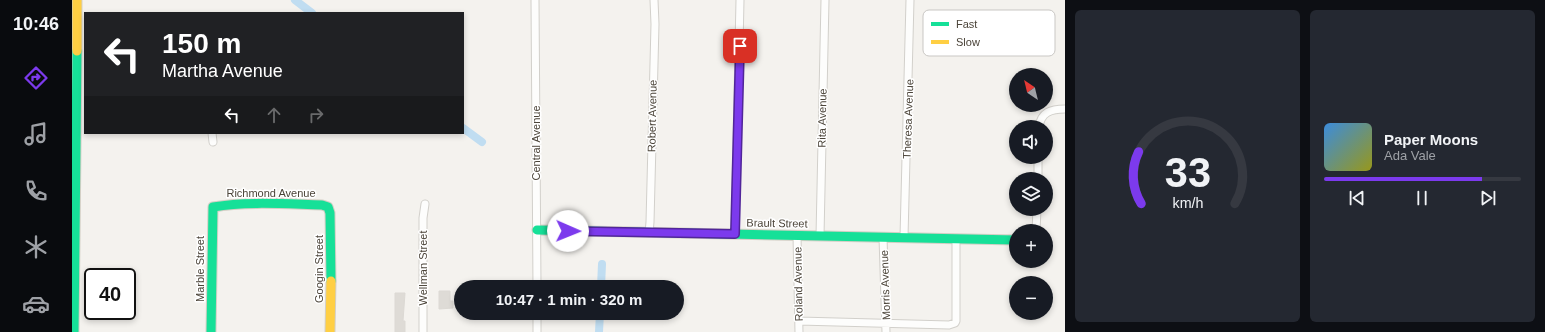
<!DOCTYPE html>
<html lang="en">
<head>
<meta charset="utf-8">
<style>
	:root { --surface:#171b24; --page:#242831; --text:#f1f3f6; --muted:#9ea1a6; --line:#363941; --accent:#7c3aed }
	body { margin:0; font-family:Helvetica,sans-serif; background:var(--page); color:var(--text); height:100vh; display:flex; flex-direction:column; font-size:15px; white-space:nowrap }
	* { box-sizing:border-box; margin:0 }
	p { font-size:13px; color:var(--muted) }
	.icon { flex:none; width:22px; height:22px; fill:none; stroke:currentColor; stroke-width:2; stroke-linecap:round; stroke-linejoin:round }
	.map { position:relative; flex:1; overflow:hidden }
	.panel { display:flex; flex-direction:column; gap:10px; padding:10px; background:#0d0f14; width:480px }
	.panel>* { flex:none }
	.top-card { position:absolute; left:12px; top:12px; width:380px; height:122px; border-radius:0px; box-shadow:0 2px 6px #0003; background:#202124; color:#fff; overflow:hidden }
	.needle { width:26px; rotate:325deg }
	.buttons { position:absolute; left:937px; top:68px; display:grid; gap:8px }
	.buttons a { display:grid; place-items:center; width:44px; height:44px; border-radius:50%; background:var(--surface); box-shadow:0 2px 6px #0003; font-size:20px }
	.speed { position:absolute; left:12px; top:268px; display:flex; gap:8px; font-size:20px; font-weight:700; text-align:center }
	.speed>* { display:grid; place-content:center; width:52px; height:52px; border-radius:50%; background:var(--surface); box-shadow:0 2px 6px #0003; line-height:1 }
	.speed .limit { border:2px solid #111; border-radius:6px; background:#fff; color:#111 }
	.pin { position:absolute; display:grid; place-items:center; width:34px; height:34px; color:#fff; margin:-17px; border-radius:8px; box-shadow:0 2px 6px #0006 }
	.me { position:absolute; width:44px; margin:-22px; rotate:91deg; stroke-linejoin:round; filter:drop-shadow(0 0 3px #0008) }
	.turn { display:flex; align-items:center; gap:14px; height:84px; padding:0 12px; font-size:18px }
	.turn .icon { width:52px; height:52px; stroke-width:2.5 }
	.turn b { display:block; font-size:28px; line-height:34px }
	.lanes { display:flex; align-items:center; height:38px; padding:0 12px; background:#0003; justify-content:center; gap:20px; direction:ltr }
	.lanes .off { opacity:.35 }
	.panel .card { flex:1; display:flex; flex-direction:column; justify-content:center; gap:6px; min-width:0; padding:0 14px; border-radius:6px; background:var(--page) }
	.panel .dial { align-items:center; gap:0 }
	.dial svg { height:104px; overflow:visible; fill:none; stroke:var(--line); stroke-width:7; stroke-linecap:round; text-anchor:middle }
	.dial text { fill:var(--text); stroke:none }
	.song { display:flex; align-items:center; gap:12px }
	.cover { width:48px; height:48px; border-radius:6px; background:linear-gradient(135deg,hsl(210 70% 55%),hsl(60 70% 35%)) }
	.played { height:4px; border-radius:2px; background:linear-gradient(90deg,var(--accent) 80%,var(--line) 80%) }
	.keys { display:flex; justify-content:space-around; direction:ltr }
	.panel .tiles { flex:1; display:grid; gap:10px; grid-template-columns:repeat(2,1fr) }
	.trip { position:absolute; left:382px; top:280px; width:230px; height:40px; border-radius:20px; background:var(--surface); box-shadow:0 2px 6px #0003; font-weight:600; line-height:40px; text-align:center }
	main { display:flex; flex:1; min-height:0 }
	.menu { display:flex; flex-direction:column; width:72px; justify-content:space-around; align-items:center; background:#090b0e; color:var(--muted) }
	.menu .icon { width:28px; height:28px }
	.menu .current { color:var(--accent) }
	.menu b { font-size:18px; color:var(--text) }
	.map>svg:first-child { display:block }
</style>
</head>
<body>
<main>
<nav class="menu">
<b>10:46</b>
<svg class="icon current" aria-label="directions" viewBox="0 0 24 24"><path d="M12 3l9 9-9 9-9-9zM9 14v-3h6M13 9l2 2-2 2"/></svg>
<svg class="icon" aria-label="music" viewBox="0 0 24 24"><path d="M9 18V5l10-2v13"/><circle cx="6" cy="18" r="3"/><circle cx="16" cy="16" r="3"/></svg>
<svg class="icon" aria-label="phone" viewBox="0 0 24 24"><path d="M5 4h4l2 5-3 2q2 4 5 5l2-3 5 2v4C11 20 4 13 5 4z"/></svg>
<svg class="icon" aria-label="climate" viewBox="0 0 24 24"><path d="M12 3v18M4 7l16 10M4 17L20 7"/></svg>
<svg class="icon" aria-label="car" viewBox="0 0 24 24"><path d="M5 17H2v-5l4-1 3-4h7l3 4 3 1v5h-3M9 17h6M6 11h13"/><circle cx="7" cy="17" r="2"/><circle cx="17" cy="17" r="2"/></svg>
</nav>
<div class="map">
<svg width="993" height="332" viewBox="0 0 993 332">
	<rect width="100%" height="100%" fill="#f4f2ee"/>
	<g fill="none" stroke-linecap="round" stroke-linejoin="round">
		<path stroke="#c0ddf1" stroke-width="8" d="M 223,0 L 240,13
			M 391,128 L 410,142
			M 529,287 L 530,264
			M 527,332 L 528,313"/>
	</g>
	<path fill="#dedbd6" stroke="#dcd9d4" d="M 367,291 L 378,291 L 378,301 L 381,301 L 381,308 L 367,309 Z
		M 323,293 L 333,293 L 331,321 L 333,321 L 333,332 L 323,332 Z"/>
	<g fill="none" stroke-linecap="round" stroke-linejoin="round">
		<g stroke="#d2d0cb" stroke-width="9">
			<path id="street" d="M 463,0 L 465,287
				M 967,127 C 969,112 979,109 993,109
				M 140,133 L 141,142
				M 966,179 L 966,157
				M 964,231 L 965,209
				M 577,233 L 578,222 L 583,24 L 582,0
				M 663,234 L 668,0
				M 725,235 L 727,332
				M 748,236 L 753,0
				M 811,237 L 814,332
				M 832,237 L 838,0
				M 465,313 L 465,332
				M 727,321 L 877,325 L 883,323 L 884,321 L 884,239
				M 351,332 L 351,218 L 353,204"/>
		</g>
		<g stroke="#d3cfc5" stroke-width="11">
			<path id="fast" d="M 465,230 L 944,240
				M 2,332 L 5,51
				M 139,332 L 141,207 C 177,201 213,204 250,205 L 256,207 L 258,213 L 259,281"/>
		</g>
		<g stroke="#d3cfc5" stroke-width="11">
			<path id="slow" d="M 5,51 L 5,0
				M 258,332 L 259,281"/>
		</g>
		<use href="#street" stroke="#fdfdfc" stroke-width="7"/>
		<use href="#fast" stroke="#16e098" stroke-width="9"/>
		<use href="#slow" stroke="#ffcf43" stroke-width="9"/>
	</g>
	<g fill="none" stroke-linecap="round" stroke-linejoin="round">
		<g stroke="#51269a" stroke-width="10">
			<path id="route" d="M 496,231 L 663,234 L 668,46"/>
		</g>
		<use href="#route" stroke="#7c3aed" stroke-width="7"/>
	</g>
	<g text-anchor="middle" stroke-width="3" stroke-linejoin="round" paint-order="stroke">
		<g font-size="11" fill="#4b4439" stroke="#fff">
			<text transform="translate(580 116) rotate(-89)" y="4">Robert Avenue</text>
			<text transform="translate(750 118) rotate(-89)" y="4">Rita Avenue</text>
			<text transform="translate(836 119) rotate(-88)" y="4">Theresa Avenue</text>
			<text transform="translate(464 143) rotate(-90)" y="4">Central Avenue</text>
			<text x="199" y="197">Richmond Avenue</text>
			<text transform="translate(705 223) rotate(1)" y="4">Brault Street</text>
			<text transform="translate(351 268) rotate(-90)" y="4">Wellman Street</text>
			<text transform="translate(128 269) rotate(-90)" y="4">Marble Street</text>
			<text transform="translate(247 269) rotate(-90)" y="4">Googin Street</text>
			<text transform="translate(726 284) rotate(-91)" y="4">Roland Avenue</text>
			<text transform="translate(813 285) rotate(-92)" y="4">Morris Avenue</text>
		</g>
	</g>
	<rect x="851" y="10" width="132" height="46" rx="6" fill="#fff" stroke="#c9c7c4" stroke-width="1"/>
	<rect x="859" y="22" width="18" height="4" fill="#16e098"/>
	<rect x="859" y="40" width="18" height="4" fill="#ffcf43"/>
	<g font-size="11" fill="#4b4439">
		<text x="884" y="28">Fast</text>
		<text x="884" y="46">Slow</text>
	</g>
</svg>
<div class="buttons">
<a><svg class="needle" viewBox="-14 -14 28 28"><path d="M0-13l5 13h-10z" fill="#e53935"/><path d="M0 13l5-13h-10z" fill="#9ea1a6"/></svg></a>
<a><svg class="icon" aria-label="sound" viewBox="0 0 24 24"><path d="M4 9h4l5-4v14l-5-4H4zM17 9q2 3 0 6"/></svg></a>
<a><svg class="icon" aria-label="layers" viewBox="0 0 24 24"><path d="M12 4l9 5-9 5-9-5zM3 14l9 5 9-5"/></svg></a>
<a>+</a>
<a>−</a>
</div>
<div class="speed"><div class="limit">40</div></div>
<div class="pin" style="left:668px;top:46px;background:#d93025"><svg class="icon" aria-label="arrive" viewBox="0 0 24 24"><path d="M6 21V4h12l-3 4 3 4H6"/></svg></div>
<svg class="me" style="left:496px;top:231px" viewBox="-20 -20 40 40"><circle r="19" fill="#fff"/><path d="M0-13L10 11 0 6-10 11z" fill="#7c3aed"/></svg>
<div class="trip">10:47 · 1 min · 320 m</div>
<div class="top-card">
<div class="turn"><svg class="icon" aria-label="left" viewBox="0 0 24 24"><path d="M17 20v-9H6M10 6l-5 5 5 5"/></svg><div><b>150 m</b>Martha Avenue</div></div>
<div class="lanes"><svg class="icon" aria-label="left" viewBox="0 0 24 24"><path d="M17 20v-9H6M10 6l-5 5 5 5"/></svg><svg class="icon off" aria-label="ahead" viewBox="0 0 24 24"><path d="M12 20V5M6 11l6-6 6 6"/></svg><svg class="icon off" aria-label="right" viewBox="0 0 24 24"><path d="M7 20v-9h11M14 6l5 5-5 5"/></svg></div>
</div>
</div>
<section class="panel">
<div class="tiles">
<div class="card dial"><svg viewBox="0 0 100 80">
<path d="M14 69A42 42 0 1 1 86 69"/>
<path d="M14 69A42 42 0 0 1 12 29" stroke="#7c3aed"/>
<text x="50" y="56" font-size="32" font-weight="700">33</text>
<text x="50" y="72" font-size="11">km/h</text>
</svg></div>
<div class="card">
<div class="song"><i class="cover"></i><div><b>Paper Moons</b><p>Ada Vale</p></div></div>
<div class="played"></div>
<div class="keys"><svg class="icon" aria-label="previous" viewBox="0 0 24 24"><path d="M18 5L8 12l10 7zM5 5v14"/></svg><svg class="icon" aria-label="pause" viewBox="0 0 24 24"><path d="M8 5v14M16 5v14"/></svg><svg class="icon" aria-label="next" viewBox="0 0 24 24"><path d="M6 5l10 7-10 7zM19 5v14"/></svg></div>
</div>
</div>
</section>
</main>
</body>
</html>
